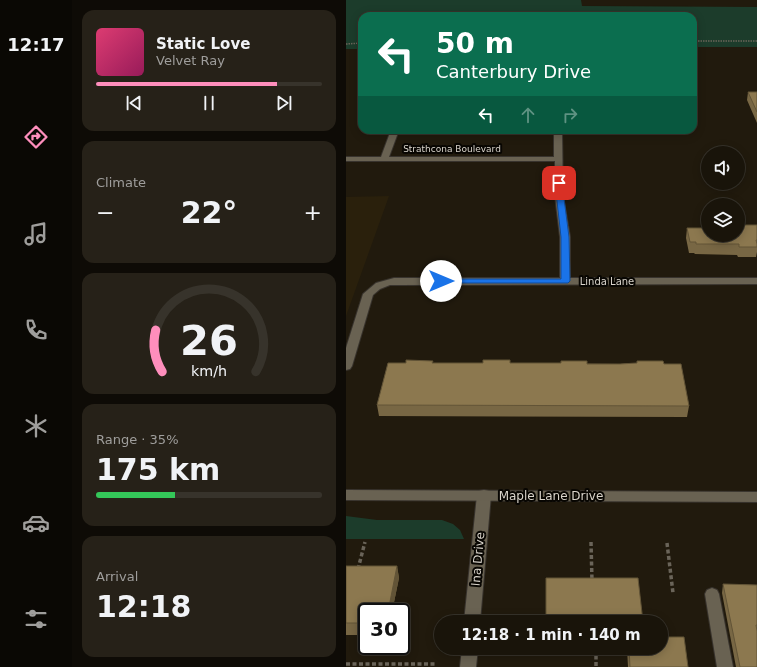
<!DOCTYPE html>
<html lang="en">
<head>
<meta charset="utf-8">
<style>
	:root { --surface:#19140a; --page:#262118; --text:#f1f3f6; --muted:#9f9e9c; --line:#37332b; --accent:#fe8ebc }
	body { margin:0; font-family:"DejaVu Sans",sans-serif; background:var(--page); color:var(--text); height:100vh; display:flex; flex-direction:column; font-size:15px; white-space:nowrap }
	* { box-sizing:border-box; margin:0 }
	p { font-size:13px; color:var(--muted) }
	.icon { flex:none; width:22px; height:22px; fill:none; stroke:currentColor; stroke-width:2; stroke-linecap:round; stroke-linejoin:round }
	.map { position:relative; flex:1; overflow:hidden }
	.side { display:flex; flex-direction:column; gap:10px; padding:10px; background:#0e0b06; width:274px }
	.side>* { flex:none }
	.top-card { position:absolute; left:12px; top:12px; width:339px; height:122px; border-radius:12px; box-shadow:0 2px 10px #0003,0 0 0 1px var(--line); background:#0b6e4f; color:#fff; overflow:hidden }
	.buttons { position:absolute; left:355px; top:146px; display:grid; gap:8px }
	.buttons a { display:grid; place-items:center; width:44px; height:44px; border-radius:50%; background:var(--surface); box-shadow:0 2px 10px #0003,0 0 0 1px var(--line); font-size:20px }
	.speed { position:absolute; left:12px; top:603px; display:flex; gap:8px; font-size:20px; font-weight:700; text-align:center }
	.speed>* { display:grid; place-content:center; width:52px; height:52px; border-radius:50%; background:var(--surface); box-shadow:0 2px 10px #0003,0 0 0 1px var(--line); line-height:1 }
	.speed .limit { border:2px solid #111; border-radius:6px; background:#fff; color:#111 }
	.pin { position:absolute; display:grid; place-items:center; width:34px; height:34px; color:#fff; margin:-17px; border-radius:8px; box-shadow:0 2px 6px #0006 }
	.me { position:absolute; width:44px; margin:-22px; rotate:90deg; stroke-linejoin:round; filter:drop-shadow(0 0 3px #0008) }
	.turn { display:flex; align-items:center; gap:14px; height:84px; padding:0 12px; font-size:18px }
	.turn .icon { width:52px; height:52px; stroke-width:2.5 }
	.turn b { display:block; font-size:28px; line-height:34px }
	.lanes { display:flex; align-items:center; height:38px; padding:0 12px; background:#0003; justify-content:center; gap:20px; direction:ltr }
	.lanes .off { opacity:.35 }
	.big { font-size:30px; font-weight:600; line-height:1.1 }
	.side .tile { flex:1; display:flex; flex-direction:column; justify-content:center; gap:6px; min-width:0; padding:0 14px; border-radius:12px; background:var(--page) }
	.side .dial { align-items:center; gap:0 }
	.dial svg { height:104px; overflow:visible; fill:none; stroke:var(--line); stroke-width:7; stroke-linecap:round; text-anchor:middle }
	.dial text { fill:var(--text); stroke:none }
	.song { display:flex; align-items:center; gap:12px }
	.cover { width:48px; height:48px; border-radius:6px; background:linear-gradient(135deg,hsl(340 70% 55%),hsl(330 70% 35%)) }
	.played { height:4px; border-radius:2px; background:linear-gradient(90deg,var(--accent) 80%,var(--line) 80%) }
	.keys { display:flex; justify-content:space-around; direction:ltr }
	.heat { display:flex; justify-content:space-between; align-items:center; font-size:22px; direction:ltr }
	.charge { height:6px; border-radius:3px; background:linear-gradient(90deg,#34c759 35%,var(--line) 0) }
	.trip { position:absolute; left:88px; top:615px; width:234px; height:40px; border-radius:20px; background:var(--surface); box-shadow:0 2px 10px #0003,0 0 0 1px var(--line); font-weight:600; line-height:40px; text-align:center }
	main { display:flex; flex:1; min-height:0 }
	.dock { display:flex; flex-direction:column; width:72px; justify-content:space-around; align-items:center; background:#0a0804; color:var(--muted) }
	.dock .icon { width:28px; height:28px }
	.dock .active { color:var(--accent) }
	.dock b { font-size:18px; color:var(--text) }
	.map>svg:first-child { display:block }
</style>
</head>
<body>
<main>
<nav class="dock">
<b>12:17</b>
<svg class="icon active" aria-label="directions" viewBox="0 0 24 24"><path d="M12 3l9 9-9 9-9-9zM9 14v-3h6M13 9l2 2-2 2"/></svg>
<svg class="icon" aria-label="music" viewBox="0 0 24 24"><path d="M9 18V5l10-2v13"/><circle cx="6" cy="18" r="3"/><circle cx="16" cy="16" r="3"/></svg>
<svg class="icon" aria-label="phone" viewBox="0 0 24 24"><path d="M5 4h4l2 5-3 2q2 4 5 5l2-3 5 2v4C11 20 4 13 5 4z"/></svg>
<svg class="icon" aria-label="climate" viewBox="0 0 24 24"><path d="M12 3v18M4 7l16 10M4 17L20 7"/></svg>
<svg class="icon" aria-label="car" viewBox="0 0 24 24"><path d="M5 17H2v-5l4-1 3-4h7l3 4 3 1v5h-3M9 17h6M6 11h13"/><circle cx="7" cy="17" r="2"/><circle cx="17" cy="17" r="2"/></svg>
<svg class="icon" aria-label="filters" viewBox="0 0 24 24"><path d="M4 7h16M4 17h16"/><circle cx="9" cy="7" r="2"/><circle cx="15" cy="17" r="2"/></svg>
</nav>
<section class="side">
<div class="tile">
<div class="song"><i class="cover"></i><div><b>Static Love</b><p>Velvet Ray</p></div></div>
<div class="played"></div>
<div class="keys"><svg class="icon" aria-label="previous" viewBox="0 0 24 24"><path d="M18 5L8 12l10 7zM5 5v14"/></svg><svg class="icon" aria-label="pause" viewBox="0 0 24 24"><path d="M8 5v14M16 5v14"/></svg><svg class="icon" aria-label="next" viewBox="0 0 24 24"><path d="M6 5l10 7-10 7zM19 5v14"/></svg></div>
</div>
<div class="tile"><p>Climate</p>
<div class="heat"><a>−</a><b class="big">22°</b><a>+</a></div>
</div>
<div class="tile dial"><svg viewBox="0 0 100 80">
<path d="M14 69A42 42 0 1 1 86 69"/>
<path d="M14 69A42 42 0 0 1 9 37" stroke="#fe8ebc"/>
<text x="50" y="56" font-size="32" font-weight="700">26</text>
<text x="50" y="72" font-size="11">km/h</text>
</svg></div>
<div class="tile"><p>Range · 35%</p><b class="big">175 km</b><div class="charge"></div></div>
<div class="tile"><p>Arrival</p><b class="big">12:18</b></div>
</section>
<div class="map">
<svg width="411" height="667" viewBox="0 0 411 667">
	<rect width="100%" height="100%" fill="#211a0d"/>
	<path fill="#2a200c" d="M 43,196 L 0,316 L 0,197 Z"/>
	<path fill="#1c3c2b" d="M 0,0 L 235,0 L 236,6 L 411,7 L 411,47 L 347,47 L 347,16 L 16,16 L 16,49 L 0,49 Z
		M 0,516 L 31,520 L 96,520 L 107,524 L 114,530 L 118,539 L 0,539 Z"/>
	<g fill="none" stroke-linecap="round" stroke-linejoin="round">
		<g stroke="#38332d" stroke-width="2">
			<path id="service" d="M 366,588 L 371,590 L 373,594 L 387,667 L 371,667 L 359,594 L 361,590 Z"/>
		</g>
		<g stroke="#38332d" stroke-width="2">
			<path id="minor" d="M 45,130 L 53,130 L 43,157 L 208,157 L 208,130 L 216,130 L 217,196 L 224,237 L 224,278 L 411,278 L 411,284 L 44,285 L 34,289 L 27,295 L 6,366 L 4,369 L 0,370 L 0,348 L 17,294 L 30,283 L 48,278 L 214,278 L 214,237 L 209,196 L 209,161 L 0,161 L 0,157 L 35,157 Z
				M 138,490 L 143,491 L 145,495 L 134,622 L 118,622 L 131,495 L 133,491 Z
				M 116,648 L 132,648 L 130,667 L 114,667 Z"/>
		</g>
		<g stroke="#38332d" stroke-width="2">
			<path id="tertiary" d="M 0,490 L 411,492 L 411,502 L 0,500 Z"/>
		</g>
		<path stroke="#6a6459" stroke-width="1.5" stroke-dasharray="1.5 1" stroke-linecap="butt" d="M 347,41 L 411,41
			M 0,44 L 16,43"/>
		<path stroke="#6a6459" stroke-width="3.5" stroke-dasharray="4 2.5" stroke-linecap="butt" d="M 245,542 L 246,581
			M 321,543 L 327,593
			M 12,569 L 19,542
			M 250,649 L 250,667
			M 0,664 L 90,664"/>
		<use href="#service" fill="#696252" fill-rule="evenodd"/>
		<use href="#minor" fill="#696252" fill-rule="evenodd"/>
		<use href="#tertiary" fill="#696252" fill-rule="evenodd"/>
	</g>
	<path fill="#786744" d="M 402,92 L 411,92 L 411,123 L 401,100 Z
		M 411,225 L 411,252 L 410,257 L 392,257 L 391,255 L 349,254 L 348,253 L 343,253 L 340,238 L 341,228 L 362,235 Z
		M 291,361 L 318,364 L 343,406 L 341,417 L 33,416 L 31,405 L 87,363 L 164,363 L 274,364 L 291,363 Z
		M 0,566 L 51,566 L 53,578 L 46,612 L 21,612 L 21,635 L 0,635 Z
		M 377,584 L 411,585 L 411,667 L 390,667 L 376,593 Z
		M 200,648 L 315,648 L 342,667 L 282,667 L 281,649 L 200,649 Z"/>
	<path fill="#625437" d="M 51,566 L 53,578 L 46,612 L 42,612 Z"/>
	<path fill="#8c784f" stroke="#625437" d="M 402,92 L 411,92 L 411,112 Z
		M 392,225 L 411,225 L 411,240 L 410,240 L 411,244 L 411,247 L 393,247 L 393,244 L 350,244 L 350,242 L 344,242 L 341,228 L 362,228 L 362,235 L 392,235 Z
		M 60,360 L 87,361 L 86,363 L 137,363 L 137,360 L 164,360 L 164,363 L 215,363 L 215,361 L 241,361 L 241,364 L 274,364 L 291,363 L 291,361 L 317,361 L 318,364 L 335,364 L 343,406 L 31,405 L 42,363 L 60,363 Z
		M 0,566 L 51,566 L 42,612 L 21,612 L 21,623 L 0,623 Z
		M 200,578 L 292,578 L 297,622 L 200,622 Z
		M 377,584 L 411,585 L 411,625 L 410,625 L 411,631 L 411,667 L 394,667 Z
		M 315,637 L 338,637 L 342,667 L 284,667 L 283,648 L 315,648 Z"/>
	<path fill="#1a73e8" stroke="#114b97" d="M 213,181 L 216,183 L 223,237 L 224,281 L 222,283 L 92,283 L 91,281 L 95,279 L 215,279 L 215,237 L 209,183 Z"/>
	<g text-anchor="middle" stroke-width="4" stroke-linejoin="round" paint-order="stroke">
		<g font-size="9" fill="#dad5cc" stroke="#080602">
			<text x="106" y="152">Strathcona Boulevard</text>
		</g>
		<g font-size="10" fill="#dad5cc" stroke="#080602">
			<text x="261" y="285">Linda Lane</text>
		</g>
		<g font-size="12" fill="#dad5cc" stroke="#080602">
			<text x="205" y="500">Maple Lane Drive</text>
			<text transform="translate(132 559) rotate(-85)" y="4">Ina Drive</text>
		</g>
	</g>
</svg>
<div class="buttons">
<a><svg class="icon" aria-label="sound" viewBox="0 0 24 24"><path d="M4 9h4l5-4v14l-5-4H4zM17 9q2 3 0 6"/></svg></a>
<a><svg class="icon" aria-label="layers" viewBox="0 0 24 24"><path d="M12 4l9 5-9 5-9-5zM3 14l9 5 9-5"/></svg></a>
</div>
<div class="speed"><div class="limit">30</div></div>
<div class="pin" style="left:213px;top:183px;background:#d93025"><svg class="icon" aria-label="arrive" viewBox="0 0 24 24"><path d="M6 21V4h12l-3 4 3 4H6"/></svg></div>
<svg class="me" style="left:95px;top:281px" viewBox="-20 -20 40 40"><circle r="19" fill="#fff"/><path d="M0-13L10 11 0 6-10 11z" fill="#1a73e8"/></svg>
<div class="trip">12:18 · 1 min · 140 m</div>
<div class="top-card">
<div class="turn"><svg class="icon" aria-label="left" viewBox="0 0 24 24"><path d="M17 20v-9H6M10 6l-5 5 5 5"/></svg><div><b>50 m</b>Canterbury Drive</div></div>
<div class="lanes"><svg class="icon" aria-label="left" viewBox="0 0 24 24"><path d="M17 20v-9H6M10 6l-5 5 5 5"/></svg><svg class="icon off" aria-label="ahead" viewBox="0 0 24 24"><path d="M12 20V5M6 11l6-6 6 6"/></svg><svg class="icon off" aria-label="right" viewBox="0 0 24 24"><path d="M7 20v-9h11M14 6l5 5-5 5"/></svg></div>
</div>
</div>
</main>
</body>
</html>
